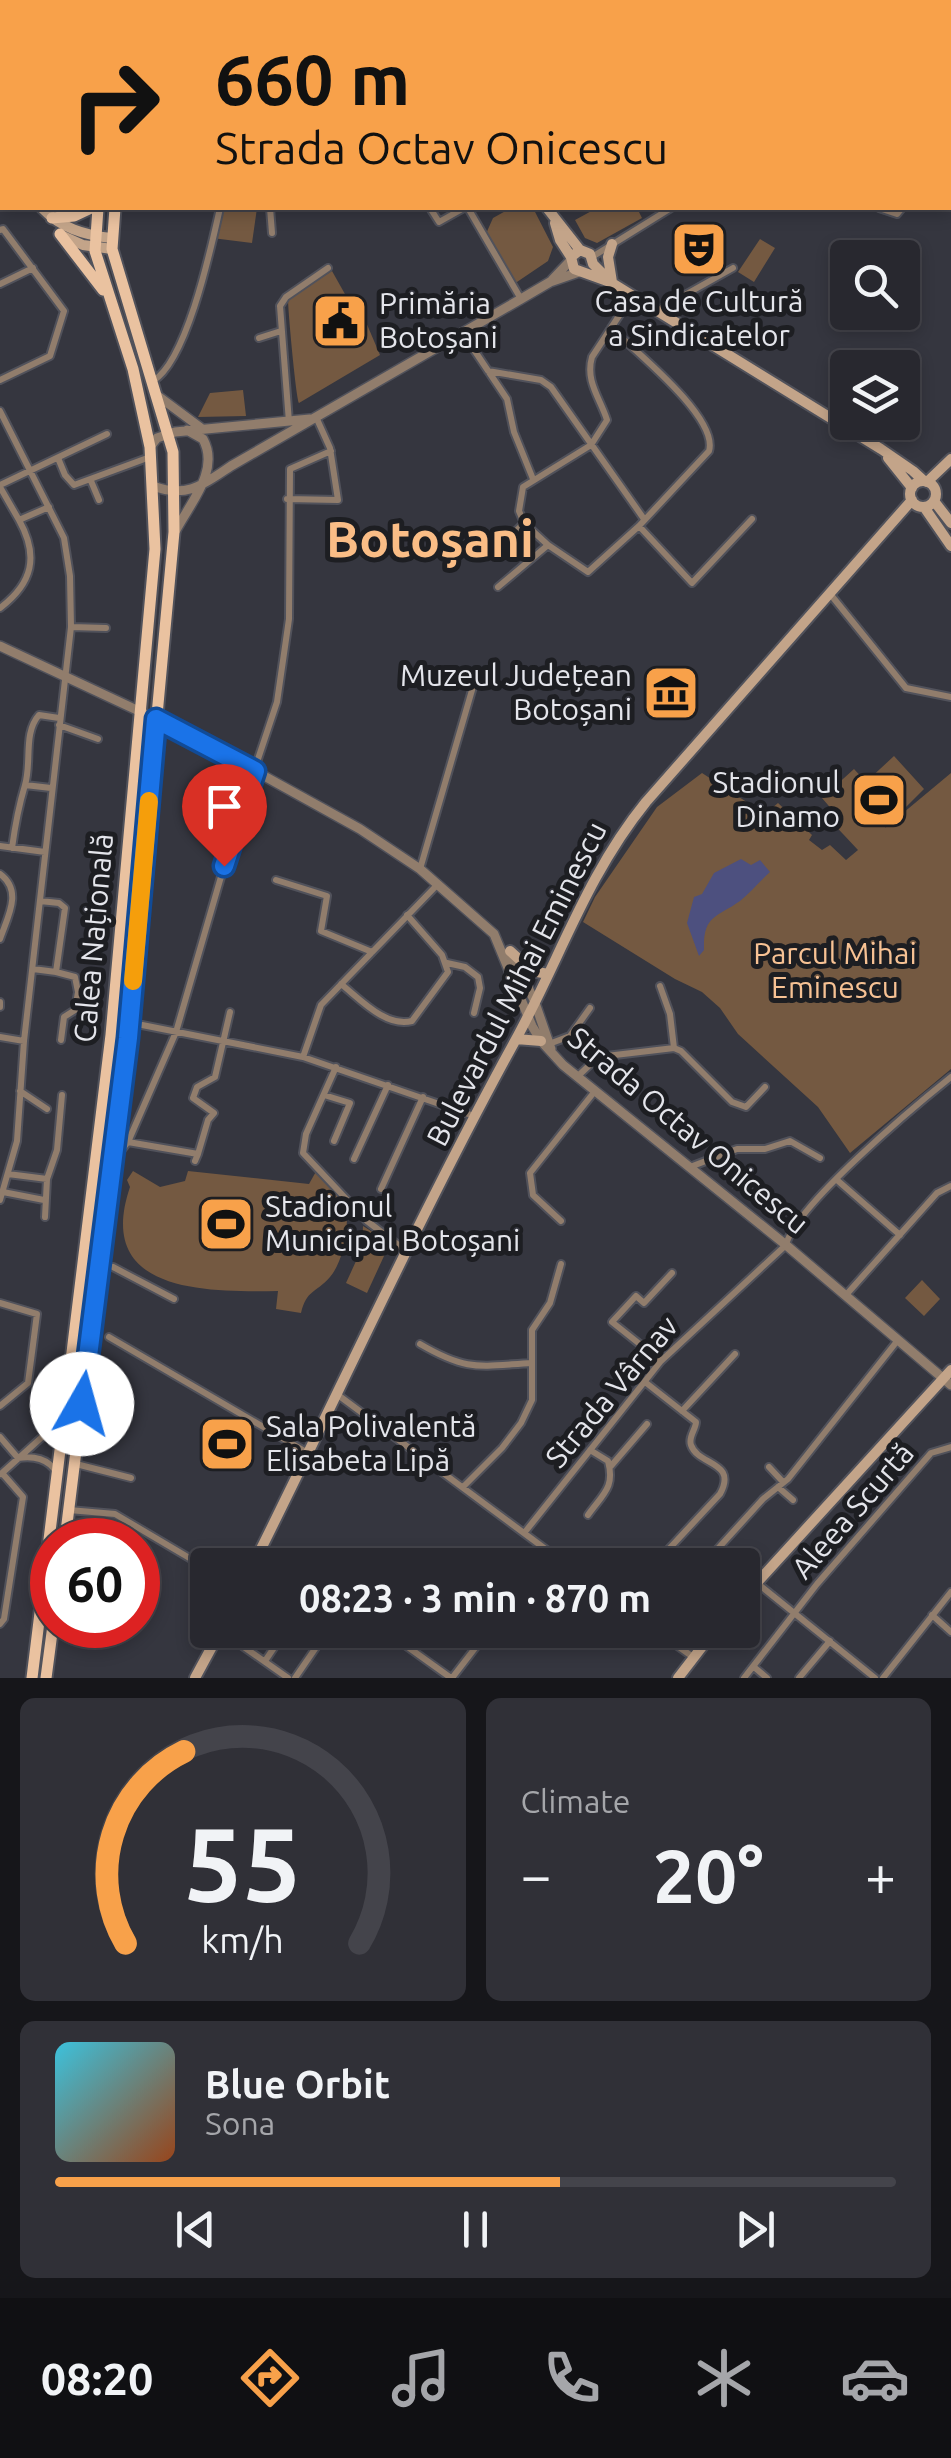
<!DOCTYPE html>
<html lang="en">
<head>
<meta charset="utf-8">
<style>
	:root { --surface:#28282f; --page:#303037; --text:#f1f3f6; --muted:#a5a6aa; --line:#44444b; --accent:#f8a14a }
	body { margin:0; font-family:Ubuntu,sans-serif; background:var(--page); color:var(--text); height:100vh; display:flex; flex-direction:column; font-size:38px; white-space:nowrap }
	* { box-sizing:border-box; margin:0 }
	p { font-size:32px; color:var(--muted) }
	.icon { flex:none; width:55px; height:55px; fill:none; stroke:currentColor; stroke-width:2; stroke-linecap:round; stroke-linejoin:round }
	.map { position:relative; height:1678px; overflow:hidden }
	.details { display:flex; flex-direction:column; gap:20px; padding:20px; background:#16161a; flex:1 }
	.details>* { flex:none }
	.guide { position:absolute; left:0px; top:0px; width:952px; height:210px; box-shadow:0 5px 15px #0003,0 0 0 2px var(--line); background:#f8a14a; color:#111; overflow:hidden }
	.controls { position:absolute; left:830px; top:240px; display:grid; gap:20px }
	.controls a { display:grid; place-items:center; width:90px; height:90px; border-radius:10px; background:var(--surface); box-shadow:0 5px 15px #0003,0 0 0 2px var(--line); font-size:50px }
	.speed { position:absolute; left:30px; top:1518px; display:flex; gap:20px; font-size:50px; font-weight:700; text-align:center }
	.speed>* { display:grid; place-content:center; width:130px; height:130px; border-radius:50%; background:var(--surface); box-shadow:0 5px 15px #0003,0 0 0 2px var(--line); line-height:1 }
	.speed .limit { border:15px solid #d22; background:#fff; color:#111 }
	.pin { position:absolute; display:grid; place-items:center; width:85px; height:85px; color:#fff; margin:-102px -42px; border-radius:50% 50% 50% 0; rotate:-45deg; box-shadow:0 0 10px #0007 }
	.pin .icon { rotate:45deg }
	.me { position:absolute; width:110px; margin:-55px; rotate:7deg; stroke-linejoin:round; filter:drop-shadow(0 0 8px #0008) }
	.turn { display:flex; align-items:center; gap:35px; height:210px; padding:0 50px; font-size:45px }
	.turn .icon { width:130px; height:130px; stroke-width:2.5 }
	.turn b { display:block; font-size:70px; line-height:85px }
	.big { font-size:75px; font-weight:700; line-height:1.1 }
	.details .widget { flex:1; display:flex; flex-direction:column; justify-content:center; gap:15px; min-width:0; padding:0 35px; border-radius:15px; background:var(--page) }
	.details .dial { align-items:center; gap:0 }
	.dial svg { height:260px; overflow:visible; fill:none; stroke:var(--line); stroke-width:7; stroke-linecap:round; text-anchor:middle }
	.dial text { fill:var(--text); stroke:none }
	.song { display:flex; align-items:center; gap:30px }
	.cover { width:120px; height:120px; border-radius:15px; background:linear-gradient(135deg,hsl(190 70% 55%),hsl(20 70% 35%)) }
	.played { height:10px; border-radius:5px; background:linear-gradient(90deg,var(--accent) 60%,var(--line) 60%) }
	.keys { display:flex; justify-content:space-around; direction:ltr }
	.heat { display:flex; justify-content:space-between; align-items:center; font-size:55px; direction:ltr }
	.details .tiles { flex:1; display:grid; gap:20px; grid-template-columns:1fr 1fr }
	.widget:last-child { grid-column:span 2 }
	.trip { position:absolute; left:190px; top:1548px; width:570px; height:100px; border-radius:10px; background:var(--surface); box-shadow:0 5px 15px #0003,0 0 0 2px var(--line); font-weight:700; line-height:100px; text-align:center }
	.menu { display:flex; height:160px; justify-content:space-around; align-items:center; background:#101013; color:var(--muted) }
	.menu .icon { width:70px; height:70px }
	.menu .current { color:var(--accent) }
	.menu b { font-size:45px; color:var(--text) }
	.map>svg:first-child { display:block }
</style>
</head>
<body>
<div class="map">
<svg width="951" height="1678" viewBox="0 0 951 1678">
	<rect width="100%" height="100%" fill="#35363f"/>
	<path fill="#745941" d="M 218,208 L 257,208 L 252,243 L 212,238 Z
		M 511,208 L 533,208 L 553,247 L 548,261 L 514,284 L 485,236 L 493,218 Z
		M 597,208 L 637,208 L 642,218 L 597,243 L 585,238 L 575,220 Z
		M 760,239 L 775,248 L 754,282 L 738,272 Z
		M 332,271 L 350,303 L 357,301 L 380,355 L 299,403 C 296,397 288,311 288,299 Z
		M 243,390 L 246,416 L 198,417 L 210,393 Z
		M 894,756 L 924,789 L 885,828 L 951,773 L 951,1069 L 850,1153 L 818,1107 L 738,1034 L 720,1008 L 702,992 L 675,979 L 583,922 L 595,897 L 657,807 L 702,773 L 765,814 L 778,803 L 812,835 L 809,840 L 822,850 L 830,845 L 846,860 L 858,850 L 828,818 L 834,812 L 822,798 L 854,769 L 866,782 Z
		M 318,1168 C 325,1177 339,1189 343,1200 C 352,1220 344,1261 330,1277 C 315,1294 307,1289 301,1313 L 276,1309 L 278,1291 C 205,1292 94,1293 130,1187 L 127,1180 L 133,1171 L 160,1187 L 185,1181 L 188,1171 L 309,1184 Z
		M 363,1226 L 390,1243 L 367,1293 L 346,1283 L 362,1248 Z
		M 922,1280 L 940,1299 L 924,1316 L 905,1298 Z"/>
	<path fill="#4d507f" d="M 741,859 L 751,865 L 760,860 L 770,872 C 760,881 750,893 740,901 C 716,918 703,915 704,950 L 699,956 L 687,923 L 694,897 L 702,894 L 714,873 Z"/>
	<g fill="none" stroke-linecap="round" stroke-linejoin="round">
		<g stroke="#51525b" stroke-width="10">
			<path id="minor" d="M 290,0 L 290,2
				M 654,0 L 656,2
				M 720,0 L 722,2
				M 29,2 L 29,0
				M 705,2 L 706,0
				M 950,43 L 951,42
				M 950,136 L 951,137
				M 950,154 L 951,153
				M 270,208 L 272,233
				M 430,208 L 439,222 L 464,208
				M 468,208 L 521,299
				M 879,208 L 897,214 L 902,208
				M 0,230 L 3,229 L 64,311 L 50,356 L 0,380
				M 592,257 L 671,208
				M 0,284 L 33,268
				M 658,310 L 733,268
				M 462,332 L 507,399 L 514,432 L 533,479
				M 259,338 L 281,331
				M 488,371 L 541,380 L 551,387 L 644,519
				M 153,381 C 187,361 211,248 220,208
				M 0,411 L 64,538 L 70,576 L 71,627 L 24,1041 L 17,1141 L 0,1200
				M 289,422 L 280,306 L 286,297 L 328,268
				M 58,458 L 65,475 L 74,485 L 150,457
				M 91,481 L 99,500
				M 0,485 L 107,434
				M 0,487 L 19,520
				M 287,499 L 338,500 L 330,448 L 316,417
				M 524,523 L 548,545 L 588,572 L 639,526 L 709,451 C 719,418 635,351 611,328
				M 639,526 L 692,583 L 752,519
				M 506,541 L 524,523 L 519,511 L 523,487 L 591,445 L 607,420 C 600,398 585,381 592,357 L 632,296
				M 498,587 L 548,545
				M 831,595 L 906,688 L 951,697
				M 0,608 C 33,583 39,556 19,520 L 49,507
				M 71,627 L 106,628
				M 59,725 L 98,739
				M 25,785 L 51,788
				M 0,846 L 45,852
				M 12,848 C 15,826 19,805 25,785 C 32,762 23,733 39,715 L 59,718
				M 420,869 L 477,673
				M 0,874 C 23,891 8,916 0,939
				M 276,880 L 327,896 L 321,931 L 372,952
				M 447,963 L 465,967 L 478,977 L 480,988 L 474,1013
				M 33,969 L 56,972 L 65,908 L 59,903 L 40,901
				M 56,972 L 75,977 L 78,992 L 75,1010 L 64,1017 L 61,1040
				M 341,984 C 360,999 386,1028 412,1021 L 448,972 L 442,955 L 407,915
				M 660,986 L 670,1014 L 674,1048
				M 0,1002 L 0,1007
				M 112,1019 L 303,1057 L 474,1116
				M 0,1037 L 24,1041
				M 549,1044 L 570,1036 L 590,1008
				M 303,1057 L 321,1005 L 438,884
				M 336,1067 L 306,1134 L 303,1153 L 367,1221 L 406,1251
				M 577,1077 L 598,1057 L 674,1048 L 681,1051 L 732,1102 L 746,1107 L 765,1087
				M 20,1091 L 47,1109
				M 324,1095 L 350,1103 L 334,1141
				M 128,1142 L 198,1154 L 195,1161
				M 198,1154 L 208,1120 L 214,1113 L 193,1098 L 197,1087 L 215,1077 L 230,1012
				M 116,1157 L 128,1142 L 176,1032 L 236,825 L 277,702 L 289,619 L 290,469 L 331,451
				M 354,1159 L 388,1085
				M 690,1167 L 737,1149 L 765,1149 L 790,1141 L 820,1158
				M 8,1174 L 47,1179 L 57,1150 L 62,1095
				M 837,1180 L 900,1235
				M 381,1189 L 423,1097
				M 3,1192 L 44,1200
				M 45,1217 L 47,1179
				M 561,1221 L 533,1195 L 530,1173 L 595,1091
				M 113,1267 L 174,1299
				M 846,1295 L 937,1193 L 951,1186
				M 0,1303 L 37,1314 L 28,1383 L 0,1406
				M 109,1337 L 308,1453
				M 420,1344 C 468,1372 479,1366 532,1363
				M 661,1361 L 612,1322 L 636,1296 L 644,1303 L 672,1273
				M 645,1382 L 696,1422 C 696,1429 688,1437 691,1445 C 698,1466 738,1461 720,1494 L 654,1565
				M 338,1395 L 567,1565
				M 682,1411 L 735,1354
				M 0,1437 L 18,1458 C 34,1456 48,1458 57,1473
				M 76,1464 L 131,1478
				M 611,1466 L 647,1424
				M 769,1467 L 783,1482
				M 1,1474 L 51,1429 L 63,1413
				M 463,1487 L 502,1448 L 521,1423 L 532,1400 L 532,1330 L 550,1303 L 561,1264
				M 778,1487 L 793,1500
				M 69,1510 L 115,1514 L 208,1569
				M 588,1515 C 604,1493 615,1487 608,1461 L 590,1450
				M 525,1532 L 661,1361 L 786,1245 C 795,1206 916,1105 951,1077
				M 538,1565 L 555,1558
				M 703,1565 L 763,1499 L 788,1479 L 898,1340
				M 757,1583 L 875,1678
				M 932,1615 L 951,1632
				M 0,1624 L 4,1619 L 23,1497 L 2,1473
				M 384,1630 L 451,1678
				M 655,1630 L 693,1657
				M 221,1631 L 288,1678
				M 265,1661 L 286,1630
				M 754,1667 L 767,1678
				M 295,1678 L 328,1630
				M 452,1678 L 489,1630
				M 744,1678 L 817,1584 L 931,1453 L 951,1447
				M 799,1678 L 830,1641
				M 883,1678 L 951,1592"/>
		</g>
		<g stroke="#51525b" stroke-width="12">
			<path id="tertiary" d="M 46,2 L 46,0
				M 0,109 L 2,107
				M 552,280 L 571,260
				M 158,396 L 201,428
				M 150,447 L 157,438 L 175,432 L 310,419
				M 153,486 C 187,499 204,484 231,466 L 521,299 L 550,282 L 579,272
				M 176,530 C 191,502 220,470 203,439 L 187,430
				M 0,646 L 156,719 L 255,771 L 360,829 L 420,869 L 494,934 L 532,1026 L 541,1041 L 563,1065 L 786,1245 L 951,1385
				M 511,953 L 534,1000 L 551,1049"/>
		</g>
		<g stroke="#51525b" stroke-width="14">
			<path id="secondary" d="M 949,0 L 951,1
				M 0,165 L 2,168
				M 42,208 C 61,228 84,235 111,238
				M 547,208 L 580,250 L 590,254 L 593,264
				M 555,223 L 560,240 L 571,257
				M 63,236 L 83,245 L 112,249
				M 580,250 L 571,257 L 574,269 L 610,282
				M 593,264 L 612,283 L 881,449 L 913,471 L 924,481
				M 612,282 L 608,257 L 612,244
				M 888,458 L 912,488
				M910 494a13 13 0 1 1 26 0a13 13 0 1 1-26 0Z
				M 927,482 L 951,459
				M 934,501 L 951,523
				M 924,507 L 951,546
				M 510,951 L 532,971 L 548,974
				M 516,1039 L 541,1041
				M 253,1565 C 340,1391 421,1212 515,1041 C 560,959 586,876 646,802 L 912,500
				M 742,1599 L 951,1370
				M 195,1678 L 221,1630
				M 678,1678 L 715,1630"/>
		</g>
		<g stroke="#51525b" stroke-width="15">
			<path id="primary" d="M 571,2 L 575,0
				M 602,2 L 606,0
				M 52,218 L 74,216 L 91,208
				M 60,234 L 103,290
				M 65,1540 L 127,1038 L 174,532 L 173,452 L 112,249 L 115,208
				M 32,1678 L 111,1035 L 155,549 L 150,447 L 133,369 L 95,251 L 98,208
				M 46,1678 L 53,1625"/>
		</g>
		<use href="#minor" stroke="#917d6c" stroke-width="6"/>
		<use href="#tertiary" stroke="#917d6c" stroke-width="9"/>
		<use href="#secondary" stroke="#c3a489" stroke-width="10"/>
		<use href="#primary" stroke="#eac2a0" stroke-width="11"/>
	</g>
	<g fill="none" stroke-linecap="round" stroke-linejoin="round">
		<g stroke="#114b97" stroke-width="25">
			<path id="route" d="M 82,1404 L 128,1038 L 156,719 L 255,771 L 224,866"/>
		</g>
		<use href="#route" stroke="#1a73e8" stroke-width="18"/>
		<path stroke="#f59e0b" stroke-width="18" d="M 133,981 L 149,801"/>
	</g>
	<defs>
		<g id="theatre-square" transform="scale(2.875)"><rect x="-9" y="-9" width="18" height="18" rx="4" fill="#f8a14a" stroke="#1d1e22"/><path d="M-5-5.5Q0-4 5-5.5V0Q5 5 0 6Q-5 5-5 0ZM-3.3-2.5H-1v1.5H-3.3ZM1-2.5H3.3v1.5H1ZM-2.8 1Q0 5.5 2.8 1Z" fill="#111"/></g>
		<g id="civic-square" transform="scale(2.875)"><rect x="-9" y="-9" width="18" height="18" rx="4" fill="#f8a14a" stroke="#1d1e22"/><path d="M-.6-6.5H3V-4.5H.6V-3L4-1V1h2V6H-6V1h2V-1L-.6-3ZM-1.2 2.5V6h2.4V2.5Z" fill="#111"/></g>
		<g id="museum-square" transform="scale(2.875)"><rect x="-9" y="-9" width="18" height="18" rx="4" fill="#f8a14a" stroke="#1d1e22"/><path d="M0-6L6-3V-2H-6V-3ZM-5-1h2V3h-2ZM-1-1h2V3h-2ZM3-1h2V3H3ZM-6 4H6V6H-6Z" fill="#111"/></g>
		<g id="stadium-square" transform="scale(2.875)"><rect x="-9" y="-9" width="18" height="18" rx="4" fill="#f8a14a" stroke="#1d1e22"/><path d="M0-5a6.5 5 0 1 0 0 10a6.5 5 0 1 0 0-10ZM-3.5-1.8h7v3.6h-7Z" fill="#111"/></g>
	</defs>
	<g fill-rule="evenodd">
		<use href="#theatre-square" x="699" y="249"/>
		<use href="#civic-square" x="340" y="321"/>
		<use href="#museum-square" x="671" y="693"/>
		<use href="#stadium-square" x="879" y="800"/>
		<use href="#stadium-square" x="226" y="1224"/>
		<use href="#stadium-square" x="227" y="1444"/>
	</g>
	<g text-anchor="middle" stroke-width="10" stroke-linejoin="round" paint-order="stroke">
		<g font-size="30" fill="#e4e5eb" stroke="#1d1e22" text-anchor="start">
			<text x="699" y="312" text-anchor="middle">Casa de Cultură<tspan x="699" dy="34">a Sindicatelor</tspan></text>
			<text x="379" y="314">Primăria<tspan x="379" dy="34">Botoșani</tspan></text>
			<text x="632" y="686" text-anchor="end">Muzeul Județean<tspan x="632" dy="34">Botoșani</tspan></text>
			<text x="840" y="793" text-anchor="end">Stadionul<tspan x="840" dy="34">Dinamo</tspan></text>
			<text x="265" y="1217">Stadionul<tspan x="265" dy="34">Municipal Botoșani</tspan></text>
			<text x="266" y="1437">Sala Polivalentă<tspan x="266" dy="34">Elisabeta Lipă</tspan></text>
		</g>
		<g font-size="30" fill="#e4e5eb" stroke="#1d1e22">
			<text transform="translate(94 938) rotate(-85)" y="10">Calea Națională</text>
			<text transform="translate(517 984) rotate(-63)" y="10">Bulevardul Mihai Eminescu</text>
			<text transform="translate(688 1131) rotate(40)" y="10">Strada Octav Onicescu</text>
			<text transform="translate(612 1392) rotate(-50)" y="10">Strada Vârnav</text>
			<text transform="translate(853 1511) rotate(-49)" y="10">Aleea Scurtă</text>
		</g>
		<g font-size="30" fill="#f7c294" stroke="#1d1e22">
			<text x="835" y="964">Parcul Mihai<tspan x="835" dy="34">Eminescu</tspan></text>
		</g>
		<g font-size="50" font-weight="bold" fill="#fabd86" stroke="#1d1e22">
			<text x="430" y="557">Botoșani</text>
		</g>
	</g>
</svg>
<div class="controls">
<a><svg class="icon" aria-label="search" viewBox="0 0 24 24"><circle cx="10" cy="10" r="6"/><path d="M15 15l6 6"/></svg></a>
<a><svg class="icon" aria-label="layers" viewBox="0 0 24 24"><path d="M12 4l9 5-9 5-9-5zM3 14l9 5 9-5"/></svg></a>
</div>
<div class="speed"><div class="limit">60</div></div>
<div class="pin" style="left:224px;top:866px;background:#d93025"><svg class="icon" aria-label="arrive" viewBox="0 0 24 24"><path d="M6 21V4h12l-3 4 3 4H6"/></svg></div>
<svg class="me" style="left:82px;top:1404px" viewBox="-20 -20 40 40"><circle r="19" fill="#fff"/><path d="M0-13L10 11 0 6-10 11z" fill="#1a73e8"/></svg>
<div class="trip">08:23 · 3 min · 870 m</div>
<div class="guide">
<div class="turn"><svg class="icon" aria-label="right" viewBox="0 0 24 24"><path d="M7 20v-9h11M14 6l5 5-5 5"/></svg><div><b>660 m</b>Strada Octav Onicescu</div></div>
</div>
</div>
<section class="details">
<div class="tiles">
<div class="widget dial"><svg viewBox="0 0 100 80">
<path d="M14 69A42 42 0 1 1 86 69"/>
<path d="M14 69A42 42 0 0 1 32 10" stroke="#f8a14a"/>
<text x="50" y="56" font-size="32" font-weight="700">55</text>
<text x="50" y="72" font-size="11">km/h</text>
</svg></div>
<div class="widget"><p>Climate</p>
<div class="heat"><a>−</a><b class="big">20°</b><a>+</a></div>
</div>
<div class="widget">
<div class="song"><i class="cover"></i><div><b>Blue Orbit</b><p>Sona</p></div></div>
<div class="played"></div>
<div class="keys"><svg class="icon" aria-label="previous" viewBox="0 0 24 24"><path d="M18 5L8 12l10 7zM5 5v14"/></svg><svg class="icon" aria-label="pause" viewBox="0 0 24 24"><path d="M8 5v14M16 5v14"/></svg><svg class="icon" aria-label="next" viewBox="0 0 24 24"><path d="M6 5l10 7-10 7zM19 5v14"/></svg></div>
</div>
</div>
</section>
<nav class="menu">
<b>08:20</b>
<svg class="icon current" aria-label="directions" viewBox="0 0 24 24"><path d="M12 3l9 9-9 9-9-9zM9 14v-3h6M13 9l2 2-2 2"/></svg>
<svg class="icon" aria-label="music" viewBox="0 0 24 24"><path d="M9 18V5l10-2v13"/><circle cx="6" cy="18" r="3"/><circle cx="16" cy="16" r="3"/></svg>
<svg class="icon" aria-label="phone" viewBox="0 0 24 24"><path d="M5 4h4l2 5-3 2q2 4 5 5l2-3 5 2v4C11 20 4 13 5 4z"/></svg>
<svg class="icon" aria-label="climate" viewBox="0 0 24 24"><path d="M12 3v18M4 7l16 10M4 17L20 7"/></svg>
<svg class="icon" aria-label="car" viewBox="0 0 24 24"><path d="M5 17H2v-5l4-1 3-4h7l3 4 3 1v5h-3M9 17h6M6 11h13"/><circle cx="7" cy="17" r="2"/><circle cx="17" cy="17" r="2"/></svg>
</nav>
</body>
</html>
